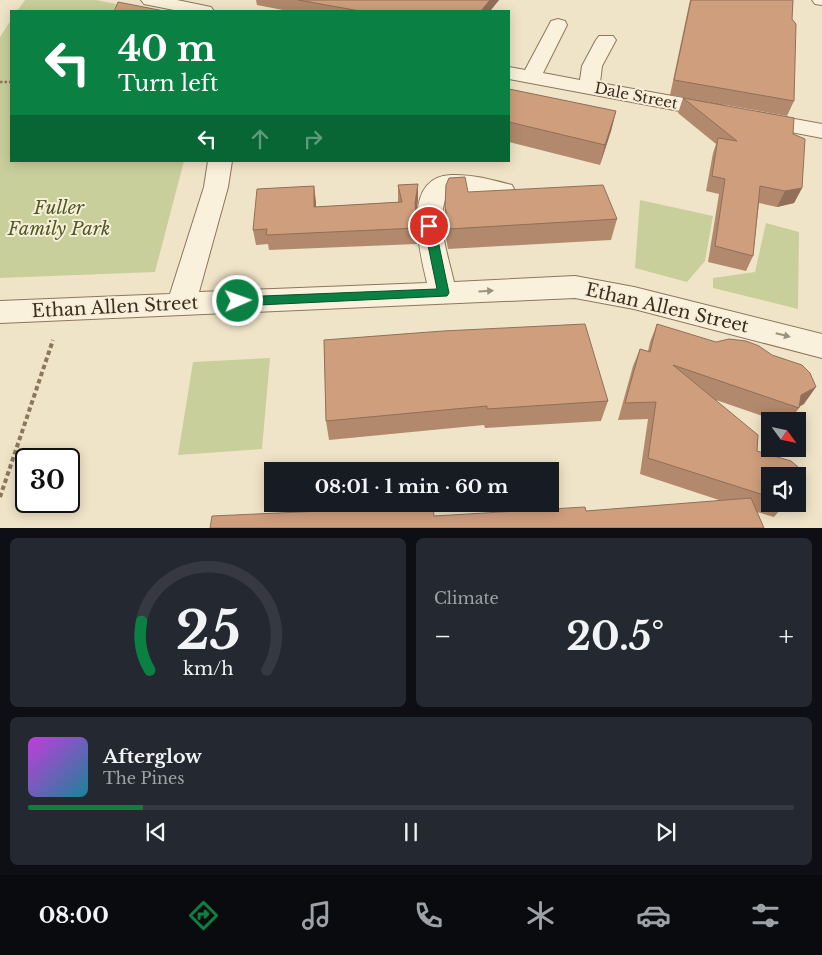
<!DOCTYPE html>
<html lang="en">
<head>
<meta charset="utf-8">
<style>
	:root { --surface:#171b24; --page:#242831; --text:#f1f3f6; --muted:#9ea1a6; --line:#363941; --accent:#0b8043 }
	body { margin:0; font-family:"Libre Baskerville",serif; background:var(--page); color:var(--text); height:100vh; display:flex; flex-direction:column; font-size:19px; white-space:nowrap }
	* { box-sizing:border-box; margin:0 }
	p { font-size:16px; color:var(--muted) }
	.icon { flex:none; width:28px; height:28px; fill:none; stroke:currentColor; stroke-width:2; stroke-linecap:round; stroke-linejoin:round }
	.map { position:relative; height:528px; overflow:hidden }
	.sheet { display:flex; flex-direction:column; gap:10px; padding:10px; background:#0d0f14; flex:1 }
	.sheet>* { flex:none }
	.guide { position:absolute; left:10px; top:10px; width:500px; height:152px; border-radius:0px; box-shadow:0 2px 12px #0003; background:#0b8043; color:#fff; overflow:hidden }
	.needle { width:32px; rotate:123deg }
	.controls { position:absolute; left:761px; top:412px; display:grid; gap:10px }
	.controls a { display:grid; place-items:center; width:45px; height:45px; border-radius:0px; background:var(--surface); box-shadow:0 2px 12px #0003; font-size:25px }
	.speed { position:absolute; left:15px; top:448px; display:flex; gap:10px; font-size:25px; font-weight:700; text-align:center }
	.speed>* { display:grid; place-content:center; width:65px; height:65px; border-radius:50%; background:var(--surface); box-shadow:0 2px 12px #0003; line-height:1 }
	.speed .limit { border:2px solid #111; border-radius:8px; background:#fff; color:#111 }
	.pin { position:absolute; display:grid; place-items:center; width:42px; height:42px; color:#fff; margin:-21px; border:2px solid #fff; border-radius:50%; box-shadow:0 1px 5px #0007 }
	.me { position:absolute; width:55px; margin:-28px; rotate:88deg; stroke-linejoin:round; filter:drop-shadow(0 0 4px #0008) }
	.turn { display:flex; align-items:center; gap:18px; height:105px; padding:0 25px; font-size:22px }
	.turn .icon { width:65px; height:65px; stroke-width:2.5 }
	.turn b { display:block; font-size:35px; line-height:42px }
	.lanes { display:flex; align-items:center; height:48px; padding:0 25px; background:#0003; justify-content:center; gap:25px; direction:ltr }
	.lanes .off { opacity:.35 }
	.big { font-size:38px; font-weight:700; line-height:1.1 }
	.sheet .card { flex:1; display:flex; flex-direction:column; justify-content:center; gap:8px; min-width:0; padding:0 18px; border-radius:8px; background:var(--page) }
	.sheet .dial { align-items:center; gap:0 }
	.dial svg { height:130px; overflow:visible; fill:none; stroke:var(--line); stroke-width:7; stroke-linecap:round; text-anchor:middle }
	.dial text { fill:var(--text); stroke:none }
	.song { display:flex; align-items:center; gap:15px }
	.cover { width:60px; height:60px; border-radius:8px; background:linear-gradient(135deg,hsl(290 70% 55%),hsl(190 70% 35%)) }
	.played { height:5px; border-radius:2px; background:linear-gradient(90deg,var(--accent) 15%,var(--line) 15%) }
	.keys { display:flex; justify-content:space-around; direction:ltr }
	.heat { display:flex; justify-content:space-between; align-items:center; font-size:28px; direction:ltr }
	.sheet .tiles { flex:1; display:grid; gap:10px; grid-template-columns:1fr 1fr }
	.card:last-child { grid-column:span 2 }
	.trip { position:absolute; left:264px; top:462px; width:295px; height:50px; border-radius:0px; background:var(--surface); box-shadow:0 2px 12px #0003; font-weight:700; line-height:50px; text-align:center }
	.tab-bar { display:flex; height:80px; justify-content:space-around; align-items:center; background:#090b0e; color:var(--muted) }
	.tab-bar .icon { width:35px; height:35px }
	.tab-bar .on { color:var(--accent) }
	.tab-bar b { font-size:22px; color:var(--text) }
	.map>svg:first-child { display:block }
</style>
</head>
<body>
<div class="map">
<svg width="822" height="528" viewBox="0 0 822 528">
	<rect width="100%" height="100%" fill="#f0e4c8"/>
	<path fill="#c9cf9b" d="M 25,0 L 96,0 L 116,4 L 113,11 L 17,11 Z
		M 11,20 L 11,161 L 184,161 L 155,272 L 0,278 L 0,37 Z
		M 640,200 L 713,216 L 705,261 L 687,282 L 635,268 Z
		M 766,223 L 799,232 L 798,309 L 713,288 L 713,278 L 755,272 Z
		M 270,358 L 262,449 L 178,455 L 193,362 Z"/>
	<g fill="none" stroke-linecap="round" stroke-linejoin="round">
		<g stroke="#8d765c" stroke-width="2">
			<path id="minor" d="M 141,0 L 177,0 L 211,7 L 214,11 L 179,11 L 144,4 Z
				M 812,0 L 822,0 L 822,5 L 815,4 Z
				M 558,19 L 565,21 L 567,25 L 543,73 L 580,80 L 582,66 L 596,40 L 599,36 L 613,36 L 616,40 L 602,66 L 600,83 L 717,104 L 725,106 L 728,111 L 725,116 L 717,118 L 509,79 L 509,67 L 525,70 L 549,25 L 551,21 Z
				M 757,112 L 822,124 L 822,138 L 749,124 L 746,119 L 749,114 Z
				M 208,161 L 232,161 L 228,187 L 199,292 L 427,283 C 420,253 400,177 451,175 C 471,174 493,180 512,185 L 515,191 L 512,197 L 503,199 L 458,191 L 453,190 L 447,195 C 435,221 448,255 454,282 L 575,276 L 634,287 L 822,334 L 822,358 L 634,309 L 575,298 L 0,323 L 0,301 L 170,294 L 204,187 Z"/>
		</g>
		<path stroke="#8d765c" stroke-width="2.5" stroke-dasharray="2.5 2" stroke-linecap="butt" d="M 0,82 L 11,82"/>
		<path stroke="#8d765c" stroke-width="4" stroke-dasharray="4.5 3" stroke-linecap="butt" d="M 0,497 L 53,340"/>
		<use href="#minor" fill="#faf1dc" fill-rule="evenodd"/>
	</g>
	<path fill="#b2896c" d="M 256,0 L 499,0 L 490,11 L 288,11 L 257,5 Z
		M 690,0 L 793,0 L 792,19 L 794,101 L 787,116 L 670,95 Z
		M 509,89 L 616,111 L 611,131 L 600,165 L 509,142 Z
		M 683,98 L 793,134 L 802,188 L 794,203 L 777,207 L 759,203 L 753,256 L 746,271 L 708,262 L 719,194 L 706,191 L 713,153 L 716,144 L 678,113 Z
		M 418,184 L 418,200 L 416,213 L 417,228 L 417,244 L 269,250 L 268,244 L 256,245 L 253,230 L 316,202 L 316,207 L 398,202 L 398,185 Z
		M 446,185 L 468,192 L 617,219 L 611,240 L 448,249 L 444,227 Z
		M 657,324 L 804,404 L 799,406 L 799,408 L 790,421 L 777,421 L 716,400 L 757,451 L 770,476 L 770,504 L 785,504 L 774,517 L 757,512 L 434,516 L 586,511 L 722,501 L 640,474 L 648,419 L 618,420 L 633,366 L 640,349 L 648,351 L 650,342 Z
		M 324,340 L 608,401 L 601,421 L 485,428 L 484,425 L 329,440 L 326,421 Z"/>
	<path fill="#916f58" d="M 490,0 L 499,0 L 490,11 L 481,11 Z
		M 616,111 L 611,131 L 600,165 L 605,145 Z
		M 418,184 L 418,200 L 415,219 L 415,203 Z
		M 314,186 L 316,202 L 316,222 L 314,207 Z
		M 802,188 L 794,203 L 777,207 L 785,191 Z
		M 816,387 L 804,404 L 797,408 L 801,395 Z"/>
	<path fill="#cf9f7d" stroke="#916f58" d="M 298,0 L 490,0 L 481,11 L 360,11 Z
		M 691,0 L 793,0 L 792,19 L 796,24 L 794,101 L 674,80 Z
		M 118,2 L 164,11 L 114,11 Z
		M 509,89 L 616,111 L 605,145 L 509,122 Z
		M 683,98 L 794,118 L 793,134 L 805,139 L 802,188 L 785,191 L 760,186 L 753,256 L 715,246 L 725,179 L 712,176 L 718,138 L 737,141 Z
		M 465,177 L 468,192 L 603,185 L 617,219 L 449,229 L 445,206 L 446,185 L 449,178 Z
		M 418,184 L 415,203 L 417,228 L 266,235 L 267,229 L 253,230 L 257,189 L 314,186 L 314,207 L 402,202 L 398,185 Z
		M 585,324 L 608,401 L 487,409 L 487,406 L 326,421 L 324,340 L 443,331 Z
		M 657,324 L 716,342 L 729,339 L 746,341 L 759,346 L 772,355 L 802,365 L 810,373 L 816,387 L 801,395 L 799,408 L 673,365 L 758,435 L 757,451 L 791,461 L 798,467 L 804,478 L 798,487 L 798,476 L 770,476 L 770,497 L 648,458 L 656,402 L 625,403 L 640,349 L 650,352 Z
		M 751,498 L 764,528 L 210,528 L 212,516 L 433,506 L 434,516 L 585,507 L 586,511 Z"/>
	<defs><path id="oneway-solid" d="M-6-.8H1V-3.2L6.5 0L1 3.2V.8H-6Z" transform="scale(1.25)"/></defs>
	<g fill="#9c907e">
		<use href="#oneway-solid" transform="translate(486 291) rotate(-3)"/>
		<use href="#oneway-solid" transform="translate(783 335) rotate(14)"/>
	</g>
	<path fill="#0b8043" stroke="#07532c" d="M 429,222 L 435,226 L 449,293 L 447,296 L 238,306 L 232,301 L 238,297 L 437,289 L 424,226 Z"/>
	<g text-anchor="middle" stroke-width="4" stroke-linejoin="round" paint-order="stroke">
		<g font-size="15" fill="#3d2e20" stroke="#f7eed8">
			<text transform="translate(636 96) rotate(11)" y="5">Dale Street</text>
		</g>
		<g font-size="18" font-style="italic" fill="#4d5a26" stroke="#f7eed8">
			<text x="59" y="214">Fuller<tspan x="59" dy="21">Family Park</tspan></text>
		</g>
		<g font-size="18" fill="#3d2e20" stroke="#f7eed8">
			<text transform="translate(115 307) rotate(-3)" y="6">Ethan Allen Street</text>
			<text transform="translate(667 308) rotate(13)" y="6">Ethan Allen Street</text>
		</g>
	</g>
</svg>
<div class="controls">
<a><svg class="needle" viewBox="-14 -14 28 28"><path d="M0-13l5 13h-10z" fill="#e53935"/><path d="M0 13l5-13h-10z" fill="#9ea1a6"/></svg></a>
<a><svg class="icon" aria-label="sound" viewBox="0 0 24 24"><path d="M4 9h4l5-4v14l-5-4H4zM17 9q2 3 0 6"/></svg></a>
</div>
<div class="speed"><div class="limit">30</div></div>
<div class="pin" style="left:429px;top:226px;background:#d93025"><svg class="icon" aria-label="arrive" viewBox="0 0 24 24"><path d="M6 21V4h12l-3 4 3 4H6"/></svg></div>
<svg class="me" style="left:238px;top:301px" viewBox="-20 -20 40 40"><circle r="17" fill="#0b8043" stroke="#fff" stroke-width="3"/><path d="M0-11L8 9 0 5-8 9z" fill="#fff"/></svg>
<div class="trip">08:01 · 1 min · 60 m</div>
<div class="guide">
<div class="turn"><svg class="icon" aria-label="left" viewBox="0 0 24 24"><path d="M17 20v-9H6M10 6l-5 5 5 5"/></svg><div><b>40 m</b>Turn left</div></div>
<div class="lanes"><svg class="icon" aria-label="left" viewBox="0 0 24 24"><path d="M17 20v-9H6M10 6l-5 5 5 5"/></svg><svg class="icon off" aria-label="ahead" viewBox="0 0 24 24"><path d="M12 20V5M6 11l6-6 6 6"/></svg><svg class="icon off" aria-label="right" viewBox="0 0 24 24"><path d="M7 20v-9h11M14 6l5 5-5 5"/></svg></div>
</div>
</div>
<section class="sheet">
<div class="tiles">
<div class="card dial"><svg viewBox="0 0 100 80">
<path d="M14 69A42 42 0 1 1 86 69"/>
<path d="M14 69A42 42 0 0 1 9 39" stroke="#0b8043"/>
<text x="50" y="56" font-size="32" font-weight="700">25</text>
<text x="50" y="72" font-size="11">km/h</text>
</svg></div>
<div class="card"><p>Climate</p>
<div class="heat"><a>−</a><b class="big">20.5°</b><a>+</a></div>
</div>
<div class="card">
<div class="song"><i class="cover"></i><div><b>Afterglow</b><p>The Pines</p></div></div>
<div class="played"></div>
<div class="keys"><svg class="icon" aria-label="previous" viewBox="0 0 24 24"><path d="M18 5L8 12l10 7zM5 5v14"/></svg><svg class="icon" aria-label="pause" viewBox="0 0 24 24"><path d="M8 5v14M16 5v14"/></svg><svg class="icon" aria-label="next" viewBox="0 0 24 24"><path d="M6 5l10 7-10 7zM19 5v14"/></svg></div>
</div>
</div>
</section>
<nav class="tab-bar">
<b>08:00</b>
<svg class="icon on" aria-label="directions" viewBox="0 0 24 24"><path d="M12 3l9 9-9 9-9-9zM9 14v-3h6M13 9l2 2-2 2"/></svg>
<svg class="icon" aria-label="music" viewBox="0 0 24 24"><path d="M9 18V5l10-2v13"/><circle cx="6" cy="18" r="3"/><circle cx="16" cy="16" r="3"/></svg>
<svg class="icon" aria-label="phone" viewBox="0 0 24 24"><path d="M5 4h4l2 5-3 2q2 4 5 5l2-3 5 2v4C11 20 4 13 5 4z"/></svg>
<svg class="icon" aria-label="climate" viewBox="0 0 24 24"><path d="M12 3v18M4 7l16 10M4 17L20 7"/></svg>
<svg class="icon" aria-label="car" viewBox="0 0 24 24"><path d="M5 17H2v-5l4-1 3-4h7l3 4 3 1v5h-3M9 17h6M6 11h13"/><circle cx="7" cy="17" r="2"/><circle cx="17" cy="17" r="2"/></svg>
<svg class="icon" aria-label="filters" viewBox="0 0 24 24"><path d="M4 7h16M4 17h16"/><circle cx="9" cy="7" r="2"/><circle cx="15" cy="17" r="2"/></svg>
</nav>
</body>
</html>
